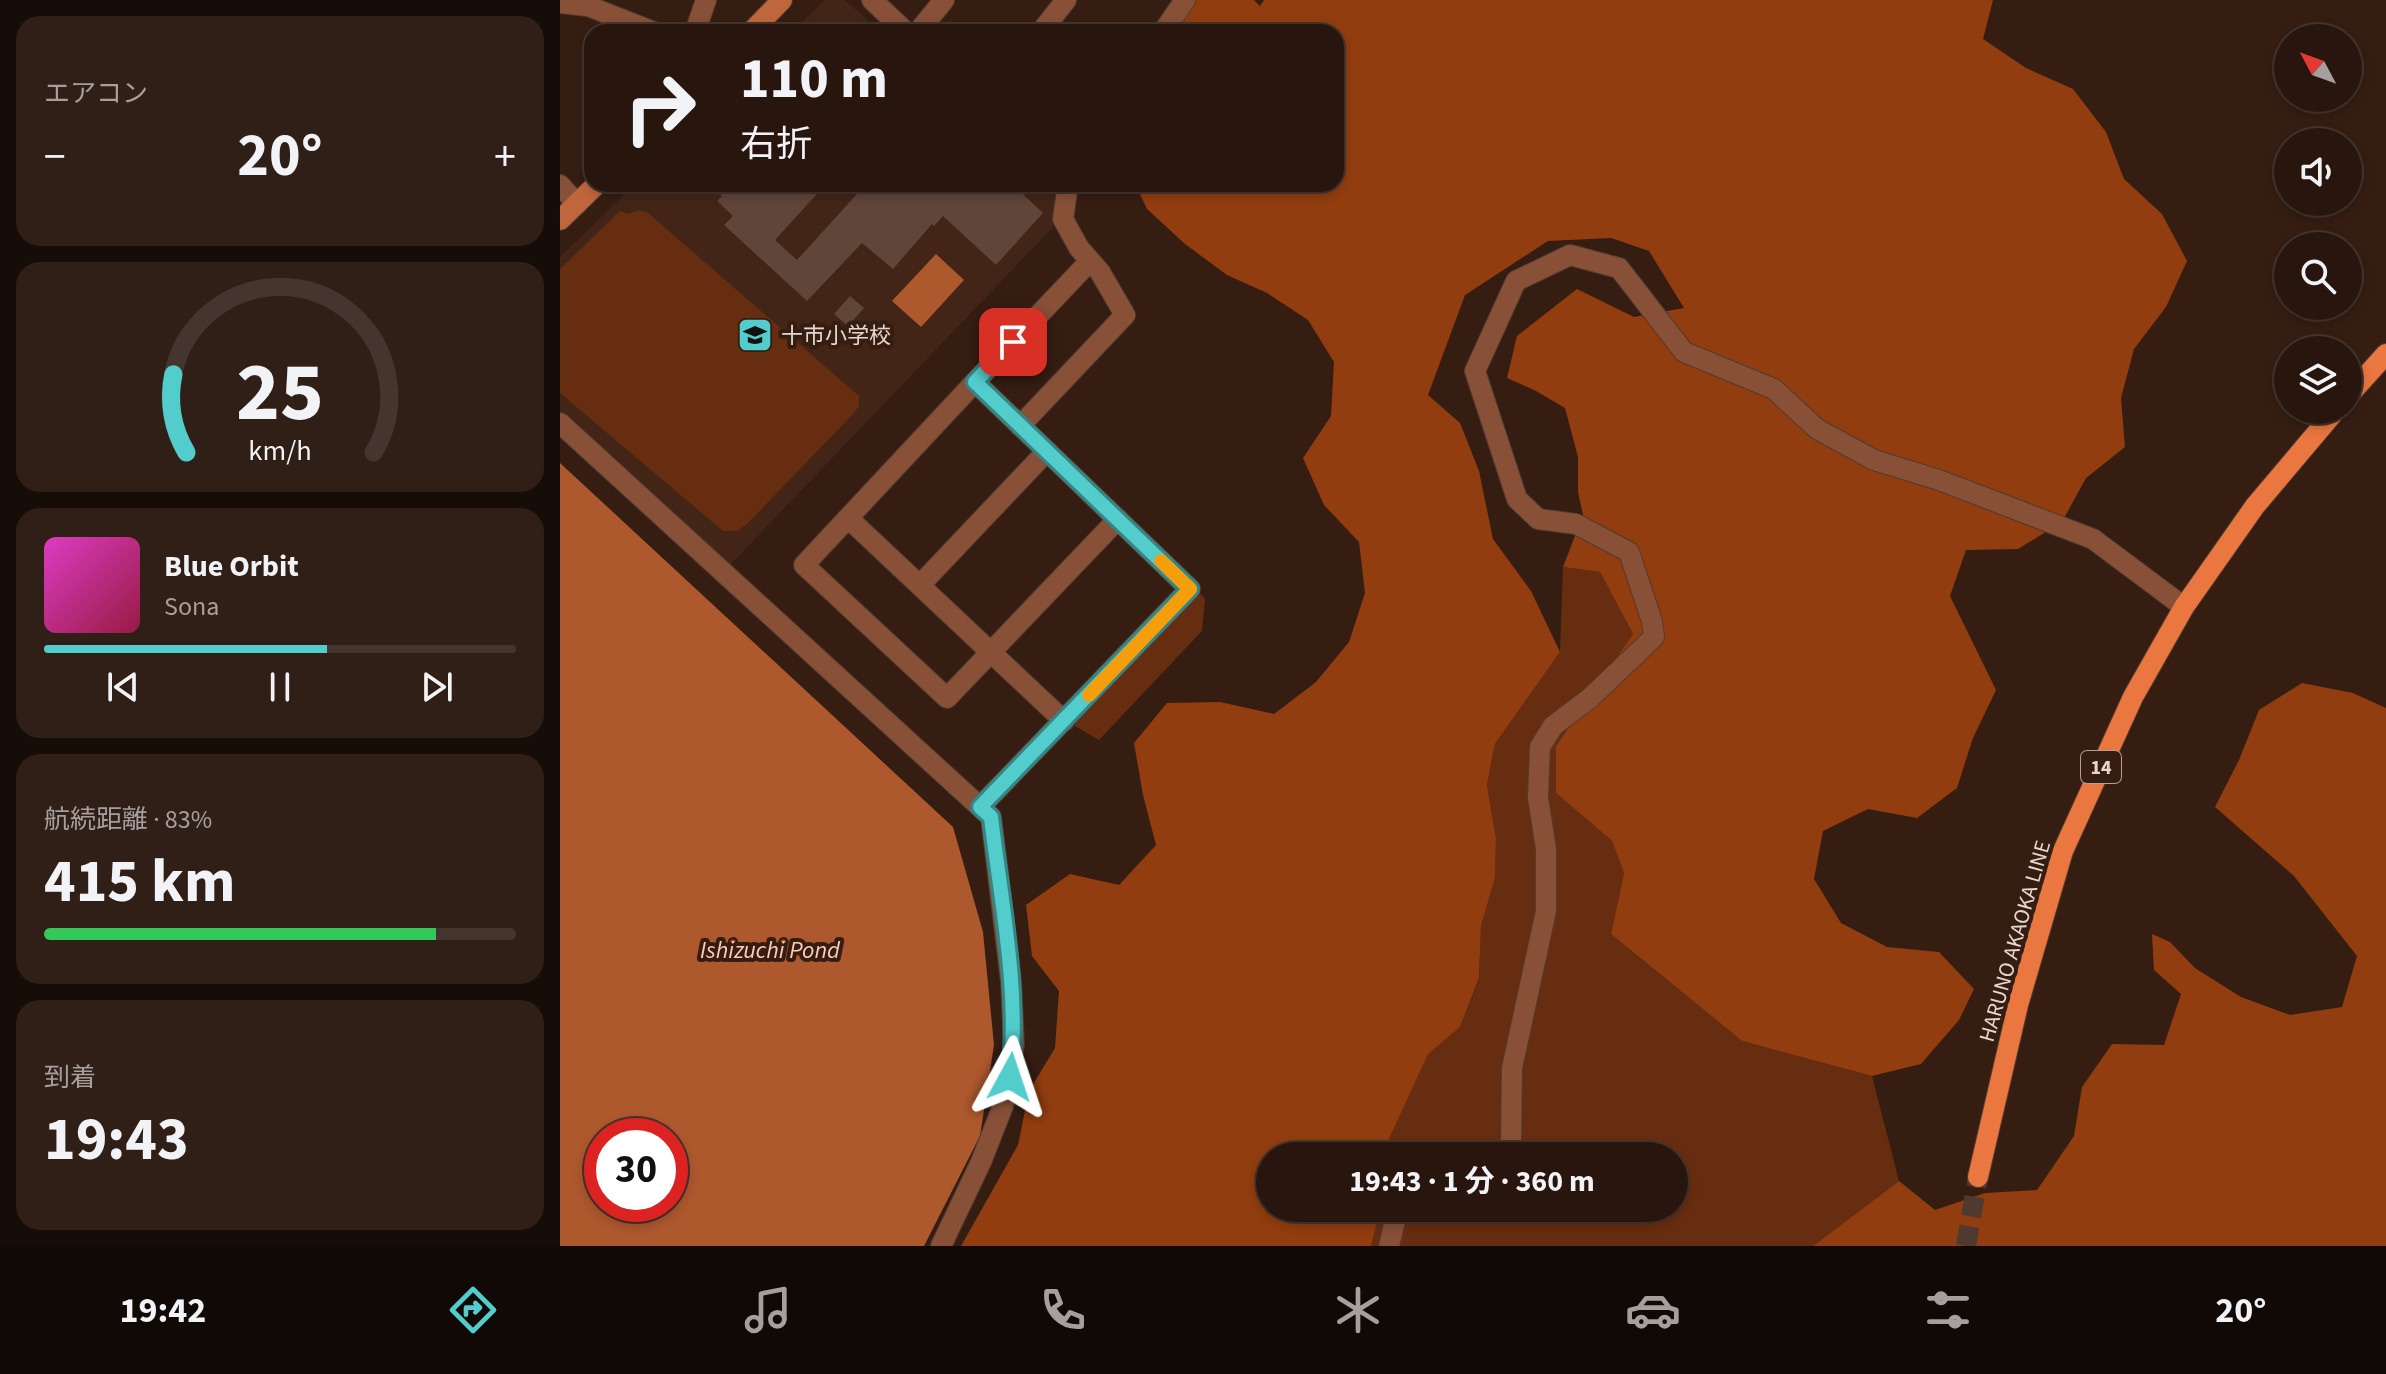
<!DOCTYPE html>
<html lang="ja">
<head>
<meta charset="utf-8">
<style>
	:root { --surface:#28160e; --page:#301f17; --text:#f1f3f6; --muted:#a59f9e; --line:#44352e; --accent:#52cdcc }
	body { margin:0; font-family:"Source Sans 3","Noto Sans JP",sans-serif; background:var(--page); color:var(--text); height:100vh; display:flex; flex-direction:column; font-size:30px; white-space:nowrap }
	* { box-sizing:border-box; margin:0 }
	p { font-size:26px; color:var(--muted) }
	.icon { flex:none; width:44px; height:44px; fill:none; stroke:currentColor; stroke-width:2; stroke-linecap:round; stroke-linejoin:round }
	.map { position:relative; flex:1; overflow:hidden }
	.details { display:flex; flex-direction:column; gap:16px; padding:16px; background:#160c08; width:560px }
	.details>* { flex:none }
	.hud { position:absolute; left:24px; top:24px; width:760px; height:168px; border-radius:24px; box-shadow:0 4px 12px #0003,0 0 0 2px var(--line); background:#28160e; color:var(--text); overflow:hidden }
	.needle { width:52px; rotate:311deg }
	.buttons { position:absolute; left:1714px; top:24px; display:grid; gap:16px }
	.buttons a { display:grid; place-items:center; width:88px; height:88px; border-radius:50%; background:var(--surface); box-shadow:0 4px 12px #0003,0 0 0 2px var(--line); font-size:40px }
	.speed { position:absolute; left:24px; top:1118px; display:flex; gap:16px; font-size:40px; font-weight:700; text-align:center }
	.speed>* { display:grid; place-content:center; width:104px; height:104px; border-radius:50%; background:var(--surface); box-shadow:0 4px 12px #0003,0 0 0 2px var(--line); line-height:1 }
	.speed .limit { border:12px solid #d22; background:#fff; color:#111 }
	.pin { position:absolute; display:grid; place-items:center; width:68px; height:68px; color:#fff; margin:-34px; border-radius:16px; box-shadow:0 4px 12px #0006 }
	.me { position:absolute; width:88px; margin:-44px; rotate:5deg; stroke-linejoin:round; filter:drop-shadow(0 0 6px #0008) }
	.turn { display:flex; align-items:center; gap:28px; height:168px; padding:0 24px; font-size:36px }
	.turn .icon { width:104px; height:104px; stroke-width:2.5 }
	.turn b { display:block; font-size:56px; line-height:68px }
	.big { font-size:60px; font-weight:700; line-height:1.1 }
	.details .widget { flex:1; display:flex; flex-direction:column; justify-content:center; gap:12px; min-width:0; padding:0 28px; border-radius:24px; background:var(--page) }
	.details .dial { align-items:center; gap:0 }
	.dial svg { height:208px; overflow:visible; fill:none; stroke:var(--line); stroke-width:7; stroke-linecap:round; text-anchor:middle }
	.dial text { fill:var(--text); stroke:none }
	.song { display:flex; align-items:center; gap:24px }
	.cover { width:96px; height:96px; border-radius:12px; background:linear-gradient(135deg,hsl(310 70% 55%),hsl(340 70% 35%)) }
	.played { height:8px; border-radius:4px; background:linear-gradient(90deg,var(--accent) 60%,var(--line) 60%) }
	.keys { display:flex; justify-content:space-around; direction:ltr }
	.heat { display:flex; justify-content:space-between; align-items:center; font-size:44px; direction:ltr }
	.charge { height:12px; border-radius:6px; background:linear-gradient(90deg,#34c759 83%,var(--line) 0) }
	.trip { position:absolute; left:696px; top:1142px; width:432px; height:80px; border-radius:40px; background:var(--surface); box-shadow:0 4px 12px #0003,0 0 0 2px var(--line); font-weight:700; line-height:80px; text-align:center }
	.dock { display:flex; height:128px; justify-content:space-around; align-items:center; background:#100906; color:var(--muted) }
	.dock .icon { width:56px; height:56px }
	.dock .active { color:var(--accent) }
	.dock b { font-size:36px; color:var(--text) }
	main { display:flex; flex:1; min-height:0 }
	.map>svg:first-child { display:block }
</style>
</head>
<body>
<main>
<section class="details">
<div class="widget"><p>エアコン</p>
<div class="heat"><a>−</a><b class="big">20°</b><a>+</a></div>
</div>
<div class="widget dial"><svg viewBox="0 0 100 80">
<path d="M14 69A42 42 0 1 1 86 69"/>
<path d="M14 69A42 42 0 0 1 9 39" stroke="#52cdcc"/>
<text x="50" y="56" font-size="32" font-weight="700">25</text>
<text x="50" y="72" font-size="11">km/h</text>
</svg></div>
<div class="widget">
<div class="song"><i class="cover"></i><div><b>Blue Orbit</b><p>Sona</p></div></div>
<div class="played"></div>
<div class="keys"><svg class="icon" aria-label="previous" viewBox="0 0 24 24"><path d="M18 5L8 12l10 7zM5 5v14"/></svg><svg class="icon" aria-label="pause" viewBox="0 0 24 24"><path d="M8 5v14M16 5v14"/></svg><svg class="icon" aria-label="next" viewBox="0 0 24 24"><path d="M6 5l10 7-10 7zM19 5v14"/></svg></div>
</div>
<div class="widget"><p>航続距離 · 83%</p><b class="big">415 km</b><div class="charge"></div></div>
<div class="widget"><p>到着</p><b class="big">19:43</b></div>
</section>
<div class="map">
<svg width="1826" height="1246" viewBox="0 0 1826 1246">
	<rect width="100%" height="100%" fill="#351d12"/>
	<path fill="#422517" d="M 265,0 L 285,0 L 321,32 L 232,32 Z
		M 75,184 L 489,184 L 498,196 L 493,227 L 170,565 L 0,412 L 0,257 Z"/>
	<path fill="#672d10" d="M 79,210 L 88,213 L 299,396 L 299,406 L 294,413 L 187,524 L 177,531 L 163,531 L 0,393 L 0,269 L 60,211 L 69,214 Z
		M 1003,567 L 1040,572 L 1073,634 L 996,746 L 996,793 L 1052,841 L 1064,873 L 1051,934 L 1182,1041 L 1312,1076 L 1339,1181 L 1253,1246 L 811,1246 L 821,1208 L 1114,1208 L 1114,1156 L 827,1156 L 829,1139 L 868,1053 L 900,1027 L 919,979 L 921,926 L 935,878 L 936,839 L 927,785 L 935,744 L 1000,652 Z
		M 640,593 L 645,599 L 642,631 L 539,740 L 513,725 Z"/>
	<path fill="#913d0f" d="M 635,0 L 694,0 L 700,6 L 704,0 L 1433,0 L 1423,39 L 1466,68 L 1513,89 L 1546,132 L 1564,179 L 1602,214 L 1627,261 L 1606,307 L 1574,349 L 1561,398 L 1565,447 L 1526,478 L 1502,522 L 1458,549 L 1406,550 L 1390,596 L 1436,690 L 1413,738 L 1397,788 L 1357,818 L 1308,809 L 1263,831 L 1254,879 L 1281,923 L 1327,947 L 1379,952 L 1414,989 L 1399,1020 L 1361,1064 L 1312,1076 L 1182,1041 L 1051,934 L 1064,873 L 1052,841 L 996,793 L 996,746 L 1073,634 L 1040,572 L 1003,567 L 1023,515 L 1018,492 L 1018,457 L 1005,408 L 976,391 L 947,378 L 957,336 L 1017,289 L 1074,317 L 1124,308 L 1089,251 L 1051,238 L 988,241 L 905,295 L 868,395 L 900,423 L 919,471 L 933,539 L 971,591 L 1000,652 L 935,744 L 927,785 L 936,839 L 935,878 L 921,926 L 919,978 L 900,1027 L 868,1054 L 829,1139 L 827,1156 L 710,1156 L 710,1208 L 821,1208 L 811,1246 L 401,1246 L 458,1145 L 469,1091 L 495,1048 L 499,991 L 472,956 L 466,905 L 510,874 L 559,885 L 596,845 L 583,795 L 574,743 L 607,703 L 660,702 L 714,714 L 756,682 L 789,642 L 805,593 L 799,542 L 764,505 L 743,458 L 771,416 L 774,362 L 748,320 L 707,293 L 667,275 L 625,244 L 587,209 L 575,184 L 776,184 L 776,32 L 616,32 Z
		M 1742,683 L 1793,693 L 1826,708 L 1826,1246 L 1253,1246 L 1339,1181 L 1375,1210 L 1425,1193 L 1477,1190 L 1514,1136 L 1522,1087 L 1552,1044 L 1604,1045 L 1621,994 L 1594,970 L 1592,934 L 1610,942 L 1635,968 L 1681,997 L 1730,1015 L 1782,1007 L 1797,956 L 1734,876 L 1655,807 L 1679,760 L 1699,710 Z"/>
	<path fill="#ae582e" fill-rule="evenodd" d="M 376,254 L 404,280 L 361,327 L 332,301 Z
		M 0,463 L 393,827 L 423,932 L 434,1045 L 420,1136 L 364,1246 L 0,1246 ZM 42,1136 L 110,1136 L 110,1204 L 42,1204 Z"/>
	<path fill="#604539" d="M 148,184 L 266,184 L 215,240 L 237,260 L 306,184 L 452,184 L 483,213 L 436,265 L 383,216 L 374,226 L 372,224 L 333,269 L 302,243 L 247,301 L 164,225 L 173,216 L 157,201 L 162,196 Z
		M 290,296 L 304,308 L 288,326 L 274,314 Z"/>
	<g fill="none" stroke-linecap="round" stroke-linejoin="round">
		<path stroke="#50392e" stroke-width="20" stroke-dasharray="20 10" stroke-linecap="butt" d="M 1406,1246 L 1418,1177"/>
		<g stroke="#513b30" stroke-width="22">
			<path id="minor" d="M 312,0 L 346,32
				M 0,3 L 28,6 L 94,32
				M 135,32 L 146,0
				M 358,32 L 384,0
				M 481,32 L 506,0
				M 603,32 L 625,0
				M 0,185 L 17,204
				M 415,382 L 530,261
				M 0,423 L 431,817 L 451,982 L 454,1045 L 443,1106 L 421,1162 L 381,1246
				M 460,426 L 565,315 L 540,272 L 519,248 L 503,219 L 508,184
				M 288,518 L 504,721
				M 360,585 L 487,451
				M 420,807 L 630,589 L 415,382 L 244,565 L 387,698 L 558,519
				M 942,1156 L 951,1142 L 952,1068 L 986,911 L 986,849 L 978,798 L 980,747 L 993,726 L 1030,698 L 1094,637 L 1092,621 L 1069,552 L 1016,524 L 978,519 L 957,499 L 915,371 L 956,281 L 1010,255 L 1059,268 L 1124,352 L 1214,389 L 1257,429 L 1314,460 L 1379,480 L 1533,539 L 1624,607
				M 829,1246 L 838,1208"/>
		</g>
		<g stroke="#513b30" stroke-width="22">
			<path id="secondary" d="M 191,32 L 222,0
				M 0,220 L 37,184"/>
		</g>
		<g stroke="#513b30" stroke-width="22">
			<path id="primary" d="M 1788,396 L 1826,354
				M 1418,1177 L 1458,1005 L 1503,851 L 1573,697 L 1624,607 L 1695,506 L 1776,410"/>
		</g>
		<use href="#minor" stroke="#875037" stroke-width="20"/>
		<use href="#secondary" stroke="#bf663d" stroke-width="20"/>
		<use href="#primary" stroke="#e9773f" stroke-width="20"/>
	</g>
	<g fill="none" stroke-linecap="round" stroke-linejoin="round">
		<g stroke="#358585" stroke-width="20">
			<path id="route" d="M 450,1077 C 460,991 441,902 431,817 L 420,807 L 630,589 L 415,382 L 453,342"/>
		</g>
		<use href="#route" stroke="#52cdcc" stroke-width="14"/>
		<path stroke="#f59e0b" stroke-width="14" d="M 529,695 L 630,589 L 601,561"/>
	</g>
	<defs>
		<g id="school-square" transform="scale(1.8)"><rect x="-9" y="-9" width="18" height="18" rx="4" fill="#52cdcc" stroke="#351d12"/><path d="M0-5L7-2L0 1L-7-2ZM-4 1L0 2.5L4 1V4Q0 6-4 4Z" fill="#111"/></g>
	</defs>
	<g fill-rule="evenodd">
		<use href="#school-square" x="195" y="335"/>
	</g>
	<g text-anchor="middle" stroke-width="8" stroke-linejoin="round" paint-order="stroke">
		<rect fill="#351d12" stroke="#b29e96" stroke-width="2" x="1521" y="751" width="40" height="32" rx="6"/>
		<g font-size="20" font-weight="bold" fill="#e7d6cf">
			<text x="1541" y="774">14</text>
		</g>
		<g font-size="22" fill="#e7d6cf" stroke="#351d12" text-anchor="start">
			<text x="221" y="343">十市小学校</text>
		</g>
		<g font-size="22" fill="#e7d6cf" stroke="#351d12">
			<text transform="translate(1454 941) rotate(-74)" y="8">HARUNO AKAOKA LINE</text>
		</g>
		<g font-size="24" font-style="italic" fill="#fdccb7" stroke="#351d12">
			<text x="210" y="958">Ishizuchi Pond</text>
		</g>
	</g>
</svg>
<div class="buttons">
<a><svg class="needle" viewBox="-14 -14 28 28"><path d="M0-13l5 13h-10z" fill="#e53935"/><path d="M0 13l5-13h-10z" fill="#a59f9e"/></svg></a>
<a><svg class="icon" aria-label="sound" viewBox="0 0 24 24"><path d="M4 9h4l5-4v14l-5-4H4zM17 9q2 3 0 6"/></svg></a>
<a><svg class="icon" aria-label="search" viewBox="0 0 24 24"><circle cx="10" cy="10" r="6"/><path d="M15 15l6 6"/></svg></a>
<a><svg class="icon" aria-label="layers" viewBox="0 0 24 24"><path d="M12 4l9 5-9 5-9-5zM3 14l9 5 9-5"/></svg></a>
</div>
<div class="speed"><div class="limit">30</div></div>
<div class="pin" style="left:453px;top:342px;background:#d93025"><svg class="icon" aria-label="arrive" viewBox="0 0 24 24"><path d="M6 21V4h12l-3 4 3 4H6"/></svg></div>
<svg class="me" style="left:450px;top:1077px" viewBox="-20 -20 40 40"><path d="M0-17L14 15 0 8-14 15z" fill="#52cdcc" stroke="#fff" stroke-width="4"/></svg>
<div class="trip">19:43 · 1 分 · 360 m</div>
<div class="hud">
<div class="turn"><svg class="icon" aria-label="right" viewBox="0 0 24 24"><path d="M7 20v-9h11M14 6l5 5-5 5"/></svg><div><b>110 m</b>右折</div></div>
</div>
</div>
</main>
<nav class="dock">
<b>19:42</b>
<svg class="icon active" aria-label="directions" viewBox="0 0 24 24"><path d="M12 3l9 9-9 9-9-9zM9 14v-3h6M13 9l2 2-2 2"/></svg>
<svg class="icon" aria-label="music" viewBox="0 0 24 24"><path d="M9 18V5l10-2v13"/><circle cx="6" cy="18" r="3"/><circle cx="16" cy="16" r="3"/></svg>
<svg class="icon" aria-label="phone" viewBox="0 0 24 24"><path d="M5 4h4l2 5-3 2q2 4 5 5l2-3 5 2v4C11 20 4 13 5 4z"/></svg>
<svg class="icon" aria-label="climate" viewBox="0 0 24 24"><path d="M12 3v18M4 7l16 10M4 17L20 7"/></svg>
<svg class="icon" aria-label="car" viewBox="0 0 24 24"><path d="M5 17H2v-5l4-1 3-4h7l3 4 3 1v5h-3M9 17h6M6 11h13"/><circle cx="7" cy="17" r="2"/><circle cx="17" cy="17" r="2"/></svg>
<svg class="icon" aria-label="filters" viewBox="0 0 24 24"><path d="M4 7h16M4 17h16"/><circle cx="9" cy="7" r="2"/><circle cx="15" cy="17" r="2"/></svg>
<b>20°</b>
</nav>
</body>
</html>
